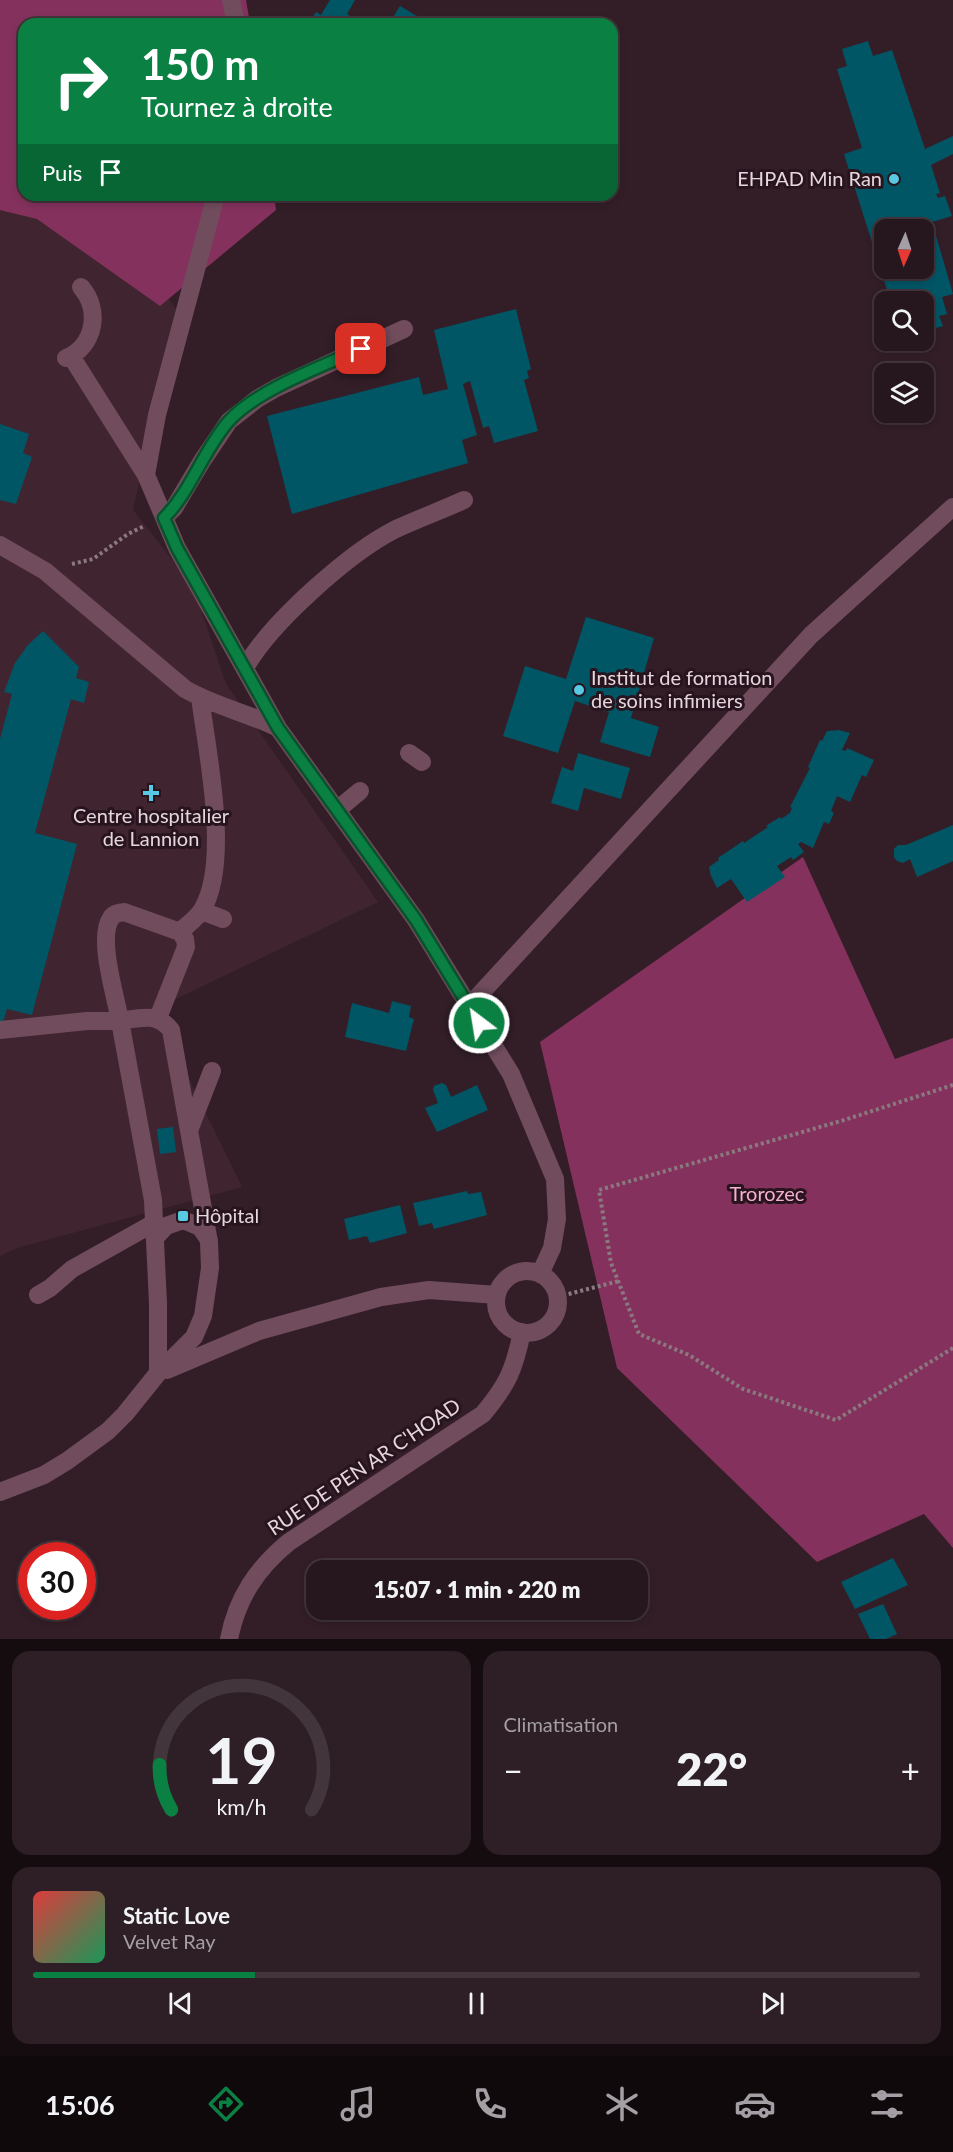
<!DOCTYPE html>
<html lang="fr">
<head>
<meta charset="utf-8">
<style>
	:root { --surface:#26161d; --page:#2e1f26; --text:#f1f3f6; --muted:#a49fa4; --line:#42353b; --accent:#0b8043 }
	body { margin:0; font-family:Lato,sans-serif; background:var(--page); color:var(--text); height:100vh; display:flex; flex-direction:column; font-size:22px; white-space:nowrap }
	* { box-sizing:border-box; margin:0 }
	p { font-size:20px; color:var(--muted) }
	.icon { flex:none; width:33px; height:33px; fill:none; stroke:currentColor; stroke-width:2; stroke-linecap:round; stroke-linejoin:round }
	.map { position:relative; height:1639px; overflow:hidden }
	.panel { display:flex; flex-direction:column; gap:12px; padding:12px; background:#150c10; flex:1 }
	.panel>* { flex:none }
	.top-card { position:absolute; left:18px; top:18px; width:600px; height:183px; border-radius:18px; box-shadow:0 3px 9px #0003,0 0 0 2px var(--line); background:#0b8043; color:#fff; overflow:hidden }
	.needle { width:39px; rotate:183deg }
	.buttons { position:absolute; left:874px; top:219px; display:grid; gap:12px }
	.buttons a { display:grid; place-items:center; width:60px; height:60px; border-radius:12px; background:var(--surface); box-shadow:0 3px 9px #0003,0 0 0 2px var(--line); font-size:30px }
	.speed { position:absolute; left:18px; top:1542px; display:flex; gap:12px; font-size:30px; font-weight:700; text-align:center }
	.speed>* { display:grid; place-content:center; width:78px; height:78px; border-radius:50%; background:var(--surface); box-shadow:0 3px 9px #0003,0 0 0 2px var(--line); line-height:1 }
	.speed .limit { border:9px solid #d22; background:#fff; color:#111 }
	.pin { position:absolute; display:grid; place-items:center; width:51px; height:51px; color:#fff; margin:-26px; border-radius:12px; box-shadow:0 3px 9px #0006 }
	.me { position:absolute; width:66px; margin:-33px; rotate:329deg; stroke-linejoin:round; filter:drop-shadow(0 0 4px #0008) }
	.turn { display:flex; align-items:center; gap:21px; height:126px; padding:0 24px; font-size:27px }
	.turn .icon { width:78px; height:78px; stroke-width:2.5 }
	.turn b { display:block; font-size:42px; line-height:51px }
	.then { display:flex; align-items:center; height:57px; padding:0 24px; background:#0003; gap:12px; font-size:22px }
	.big { font-size:45px; font-weight:800; line-height:1.1 }
	.panel .widget { flex:1; display:flex; flex-direction:column; justify-content:center; gap:9px; min-width:0; padding:0 21px; border-radius:18px; background:var(--page) }
	.panel .dial { align-items:center; gap:0 }
	.dial svg { height:156px; overflow:visible; fill:none; stroke:var(--line); stroke-width:7; stroke-linecap:round; text-anchor:middle }
	.dial text { fill:var(--text); stroke:none }
	.song { display:flex; align-items:center; gap:18px }
	.cover { width:72px; height:72px; border-radius:9px; background:linear-gradient(135deg,hsl(0 70% 55%),hsl(150 70% 35%)) }
	.played { height:6px; border-radius:3px; background:linear-gradient(90deg,var(--accent) 25%,var(--line) 25%) }
	.keys { display:flex; justify-content:space-around; direction:ltr }
	.heat { display:flex; justify-content:space-between; align-items:center; font-size:33px; direction:ltr }
	.panel .tiles { flex:1; display:grid; gap:12px; grid-template-columns:1fr 1fr }
	.widget:last-child { grid-column:span 2 }
	.trip { position:absolute; left:306px; top:1560px; width:342px; height:60px; border-radius:18px; background:var(--surface); box-shadow:0 3px 9px #0003,0 0 0 2px var(--line); font-weight:800; line-height:60px; text-align:center }
	.menu { display:flex; height:96px; justify-content:space-around; align-items:center; background:#0f090c; color:var(--muted) }
	.menu .icon { width:42px; height:42px }
	.menu .active { color:var(--accent) }
	.menu b { font-size:27px; color:var(--text) }
	.map>svg:first-child { display:block }
</style>
</head>
<body>
<div class="map">
<svg width="953" height="1639" viewBox="0 0 953 1639">
	<rect width="100%" height="100%" fill="#331e27"/>
	<path fill="#402531" d="M 0,205 L 88,224 L 147,266 L 177,311 L 133,510 L 193,586 L 226,684 L 378,902 L 155,1009 L 242,1187 L 17,1248 L 0,1256 Z"/>
	<path fill="#84325d" d="M 0,0 L 246,0 L 250,24 L 24,24 L 24,195 L 274,195 L 276,210 L 160,306 L 37,219 L 0,210 Z
		M 803,857 L 895,1059 L 953,1038 L 953,1548 L 924,1514 L 817,1562 L 617,1368 L 540,1042 Z"/>
	<path fill="#015666" fill-rule="evenodd" d="M 330,0 L 355,0 L 347,14 L 363,24 L 309,24 L 316,12 L 321,15 Z
		M 400,6 L 430,24 L 389,24 Z
		M 868,41 L 873,56 L 892,50 L 925,149 L 953,136 L 953,154 L 931,165 L 940,193 L 936,194 L 938,198 L 945,196 L 952,216 L 932,222 L 953,294 L 942,297 L 947,314 L 939,316 L 943,326 L 929,330 L 927,323 L 924,324 L 924,302 L 891,302 L 844,154 L 862,148 L 837,69 L 847,66 L 842,49 ZM 885,230 L 924,230 L 924,268 L 885,268 Z
		M 516,309 L 531,369 L 527,371 L 529,378 L 524,380 L 538,431 L 494,443 L 489,426 L 483,428 L 470,381 L 463,384 L 477,435 L 462,440 L 468,463 L 292,514 L 267,416 L 419,377 L 423,395 L 448,389 L 434,330 Z
		M 0,424 L 29,434 L 23,453 L 32,457 L 16,504 L 0,500 Z
		M 586,617 L 654,638 L 631,718 L 659,727 L 650,757 L 600,742 L 609,712 L 575,701 L 558,753 L 503,736 L 525,666 L 566,679 Z
		M 43,631 L 79,667 L 76,678 L 89,682 L 84,703 L 71,699 L 35,833 L 77,844 L 32,1015 L 7,1009 L 3,1022 L 0,1021 L 0,739 L 12,694 L 4,692 L 15,663 L 28,645 Z
		M 839,730 L 850,733 L 842,750 L 846,751 L 847,748 L 874,760 L 866,777 L 862,775 L 850,802 L 837,796 L 831,811 L 834,813 L 829,824 L 824,822 L 813,848 L 801,842 L 798,844 L 804,852 L 793,860 L 791,857 L 777,866 L 785,877 L 747,902 L 731,879 L 717,888 L 711,876 L 709,867 L 719,860 L 718,858 L 743,841 L 744,843 L 768,827 L 766,826 L 780,817 L 781,819 L 790,813 L 792,808 L 790,807 L 810,768 L 808,767 L 820,740 L 822,741 L 827,731 Z
		M 578,753 L 630,768 L 621,799 L 584,788 L 578,811 L 551,803 L 562,767 L 573,771 Z
		M 953,825 L 953,861 L 917,877 L 910,859 L 903,863 L 897,861 L 894,857 L 894,849 L 898,845 L 906,845 Z
		M 392,1001 L 411,1006 L 409,1017 L 414,1019 L 406,1051 L 345,1037 L 352,1003 L 389,1013 Z
		M 442,1083 L 446,1085 L 451,1097 L 477,1085 L 488,1110 L 437,1132 L 425,1108 L 438,1103 L 433,1090 L 434,1086 Z
		M 173,1127 L 176,1152 L 160,1154 L 157,1129 Z
		M 467,1191 L 468,1194 L 481,1192 L 487,1215 L 434,1229 L 432,1223 L 419,1226 L 413,1203 Z
		M 400,1205 L 407,1233 L 370,1243 L 367,1236 L 349,1240 L 344,1219 Z
		M 893,1558 L 908,1585 L 855,1609 L 841,1582 Z
		M 883,1604 L 897,1634 L 886,1639 L 870,1639 L 858,1614 Z"/>
	<g fill="none" stroke-linecap="round" stroke-linejoin="round">
		<path stroke="#8b7980" stroke-width="4" stroke-dasharray="3 3" stroke-linecap="butt" d="M 72,564 L 93,559 L 128,534 L 144,526
			M 953,1085 L 841,1121 L 599,1190 L 611,1263 L 639,1334 L 689,1355 L 743,1389 L 836,1420 L 953,1348
			M 557,1297 L 619,1281"/>
		<path stroke="#714c5d" stroke-width="18" d="M 231,0 L 236,24
			M 216,195 L 157,415 L 146,475 L 177,548 L 278,728 L 416,920 L 511,1074 L 555,1179 L 557,1219 L 552,1248 L 540,1274
			M 71,356 L 146,475
			M 66,358 C 95,346 101,310 81,287
			M 164,518 L 174,508 L 202,461 L 229,421 L 257,399 L 276,388 L 404,329
			M 0,545 L 45,571 L 185,689 C 214,706 248,713 278,728
			M 245,668 C 270,623 350,552 396,529 C 418,519 442,510 464,500
			M 409,753 L 422,762
			M 337,810 L 360,791
			M 202,911 L 223,919
			M 180,932 C 187,925 197,918 202,910 C 231,862 207,752 200,697
			M 469,1006 L 811,635 L 953,507
			M 0,1030 L 87,1021 L 120,1021 C 116,997 97,938 111,918 C 114,913 119,913 124,912 L 180,932 L 185,939 L 186,947 L 158,1018
			M 190,1128 L 212,1071
			M 155,1238 L 166,1226 L 183,1220 L 200,1227 L 209,1240
			M496 1302a31 31 0 1 1 62 0a31 31 0 1 1-62 0Z
			M 38,1295 L 50,1288 L 72,1269 L 154,1223
			M 167,1370 L 259,1331 L 381,1297 L 429,1290 L 497,1295
			M 0,1492 L 44,1475 L 67,1461 L 108,1431 L 125,1414 L 158,1373 L 194,1337 L 203,1316 L 210,1268 L 209,1242 L 171,1030 C 157,1012 140,1018 120,1021 L 153,1200 L 158,1303 L 158,1373
			M 229,1639 C 237,1598 257,1568 289,1542 L 483,1414 C 508,1384 514,1370 522,1332"/>
	</g>
	<g fill="none" stroke-linecap="round" stroke-linejoin="round">
		<g stroke="#07532c" stroke-width="15">
			<path id="route" d="M 361,349 C 323,366 256,390 228,422 C 203,451 191,491 164,518 L 177,548 L 278,728 L 416,920 L 479,1023"/>
		</g>
		<use href="#route" stroke="#0b8043" stroke-width="10"/>
	</g>
	<g fill="#57c9e3" stroke="#28141e" stroke-width="2">
		<circle cx="894" cy="179" r="6"/>
		<circle cx="579" cy="690" r="6"/>
		<path d="M148 784h6v6h6v6h-6v6h-6v-6h-6v-6h6z"/>
		<rect x="177" y="1210" width="12" height="12" rx="3"/>
	</g>
	<g text-anchor="middle" stroke-width="6" stroke-linejoin="round" paint-order="stroke">
		<g font-size="20" fill="#e5d6dc" stroke="#28141e" text-anchor="start">
			<text x="882" y="186" text-anchor="end">EHPAD Min Ran</text>
			<text x="591" y="685">Institut de formation<tspan x="591" dy="23">de soins infimiers</tspan></text>
			<text x="151" y="823" text-anchor="middle">Centre hospitalier<tspan x="151" dy="23">de Lannion</tspan></text>
			<text x="195" y="1223">Hôpital</text>
		</g>
		<g font-size="20" fill="#f6afcf" stroke="#28141e">
			<text x="767" y="1201">Trorozec</text>
		</g>
		<g font-size="20" fill="#e5d6dc" stroke="#28141e">
			<text transform="translate(364 1467) rotate(-34)" y="7">RUE DE PEN AR C'HOAD</text>
		</g>
	</g>
</svg>
<div class="buttons">
<a><svg class="needle" viewBox="-14 -14 28 28"><path d="M0-13l5 13h-10z" fill="#e53935"/><path d="M0 13l5-13h-10z" fill="#a49fa4"/></svg></a>
<a><svg class="icon" aria-label="search" viewBox="0 0 24 24"><circle cx="10" cy="10" r="6"/><path d="M15 15l6 6"/></svg></a>
<a><svg class="icon" aria-label="layers" viewBox="0 0 24 24"><path d="M12 4l9 5-9 5-9-5zM3 14l9 5 9-5"/></svg></a>
</div>
<div class="speed"><div class="limit">30</div></div>
<div class="pin" style="left:361px;top:349px;background:#d93025"><svg class="icon" aria-label="arrive" viewBox="0 0 24 24"><path d="M6 21V4h12l-3 4 3 4H6"/></svg></div>
<svg class="me" style="left:479px;top:1023px" viewBox="-20 -20 40 40"><circle r="17" fill="#0b8043" stroke="#fff" stroke-width="3"/><path d="M0-11L8 9 0 5-8 9z" fill="#fff"/></svg>
<div class="trip">15:07 · 1 min · 220 m</div>
<div class="top-card">
<div class="turn"><svg class="icon" aria-label="right" viewBox="0 0 24 24"><path d="M7 20v-9h11M14 6l5 5-5 5"/></svg><div><b>150 m</b>Tournez à droite</div></div>
<div class="then">Puis<svg class="icon" aria-label="arrive" viewBox="0 0 24 24"><path d="M6 21V4h12l-3 4 3 4H6"/></svg></div>
</div>
</div>
<section class="panel">
<div class="tiles">
<div class="widget dial"><svg viewBox="0 0 100 80">
<path d="M14 69A42 42 0 1 1 86 69"/>
<path d="M14 69A42 42 0 0 1 8 46" stroke="#0b8043"/>
<text x="50" y="56" font-size="32" font-weight="700">19</text>
<text x="50" y="72" font-size="11">km/h</text>
</svg></div>
<div class="widget"><p>Climatisation</p>
<div class="heat"><a>−</a><b class="big">22°</b><a>+</a></div>
</div>
<div class="widget">
<div class="song"><i class="cover"></i><div><b>Static Love</b><p>Velvet Ray</p></div></div>
<div class="played"></div>
<div class="keys"><svg class="icon" aria-label="previous" viewBox="0 0 24 24"><path d="M18 5L8 12l10 7zM5 5v14"/></svg><svg class="icon" aria-label="pause" viewBox="0 0 24 24"><path d="M8 5v14M16 5v14"/></svg><svg class="icon" aria-label="next" viewBox="0 0 24 24"><path d="M6 5l10 7-10 7zM19 5v14"/></svg></div>
</div>
</div>
</section>
<nav class="menu">
<b>15:06</b>
<svg class="icon active" aria-label="directions" viewBox="0 0 24 24"><path d="M12 3l9 9-9 9-9-9zM9 14v-3h6M13 9l2 2-2 2"/></svg>
<svg class="icon" aria-label="music" viewBox="0 0 24 24"><path d="M9 18V5l10-2v13"/><circle cx="6" cy="18" r="3"/><circle cx="16" cy="16" r="3"/></svg>
<svg class="icon" aria-label="phone" viewBox="0 0 24 24"><path d="M5 4h4l2 5-3 2q2 4 5 5l2-3 5 2v4C11 20 4 13 5 4z"/></svg>
<svg class="icon" aria-label="climate" viewBox="0 0 24 24"><path d="M12 3v18M4 7l16 10M4 17L20 7"/></svg>
<svg class="icon" aria-label="car" viewBox="0 0 24 24"><path d="M5 17H2v-5l4-1 3-4h7l3 4 3 1v5h-3M9 17h6M6 11h13"/><circle cx="7" cy="17" r="2"/><circle cx="17" cy="17" r="2"/></svg>
<svg class="icon" aria-label="filters" viewBox="0 0 24 24"><path d="M4 7h16M4 17h16"/><circle cx="9" cy="7" r="2"/><circle cx="15" cy="17" r="2"/></svg>
</nav>
</body>
</html>
